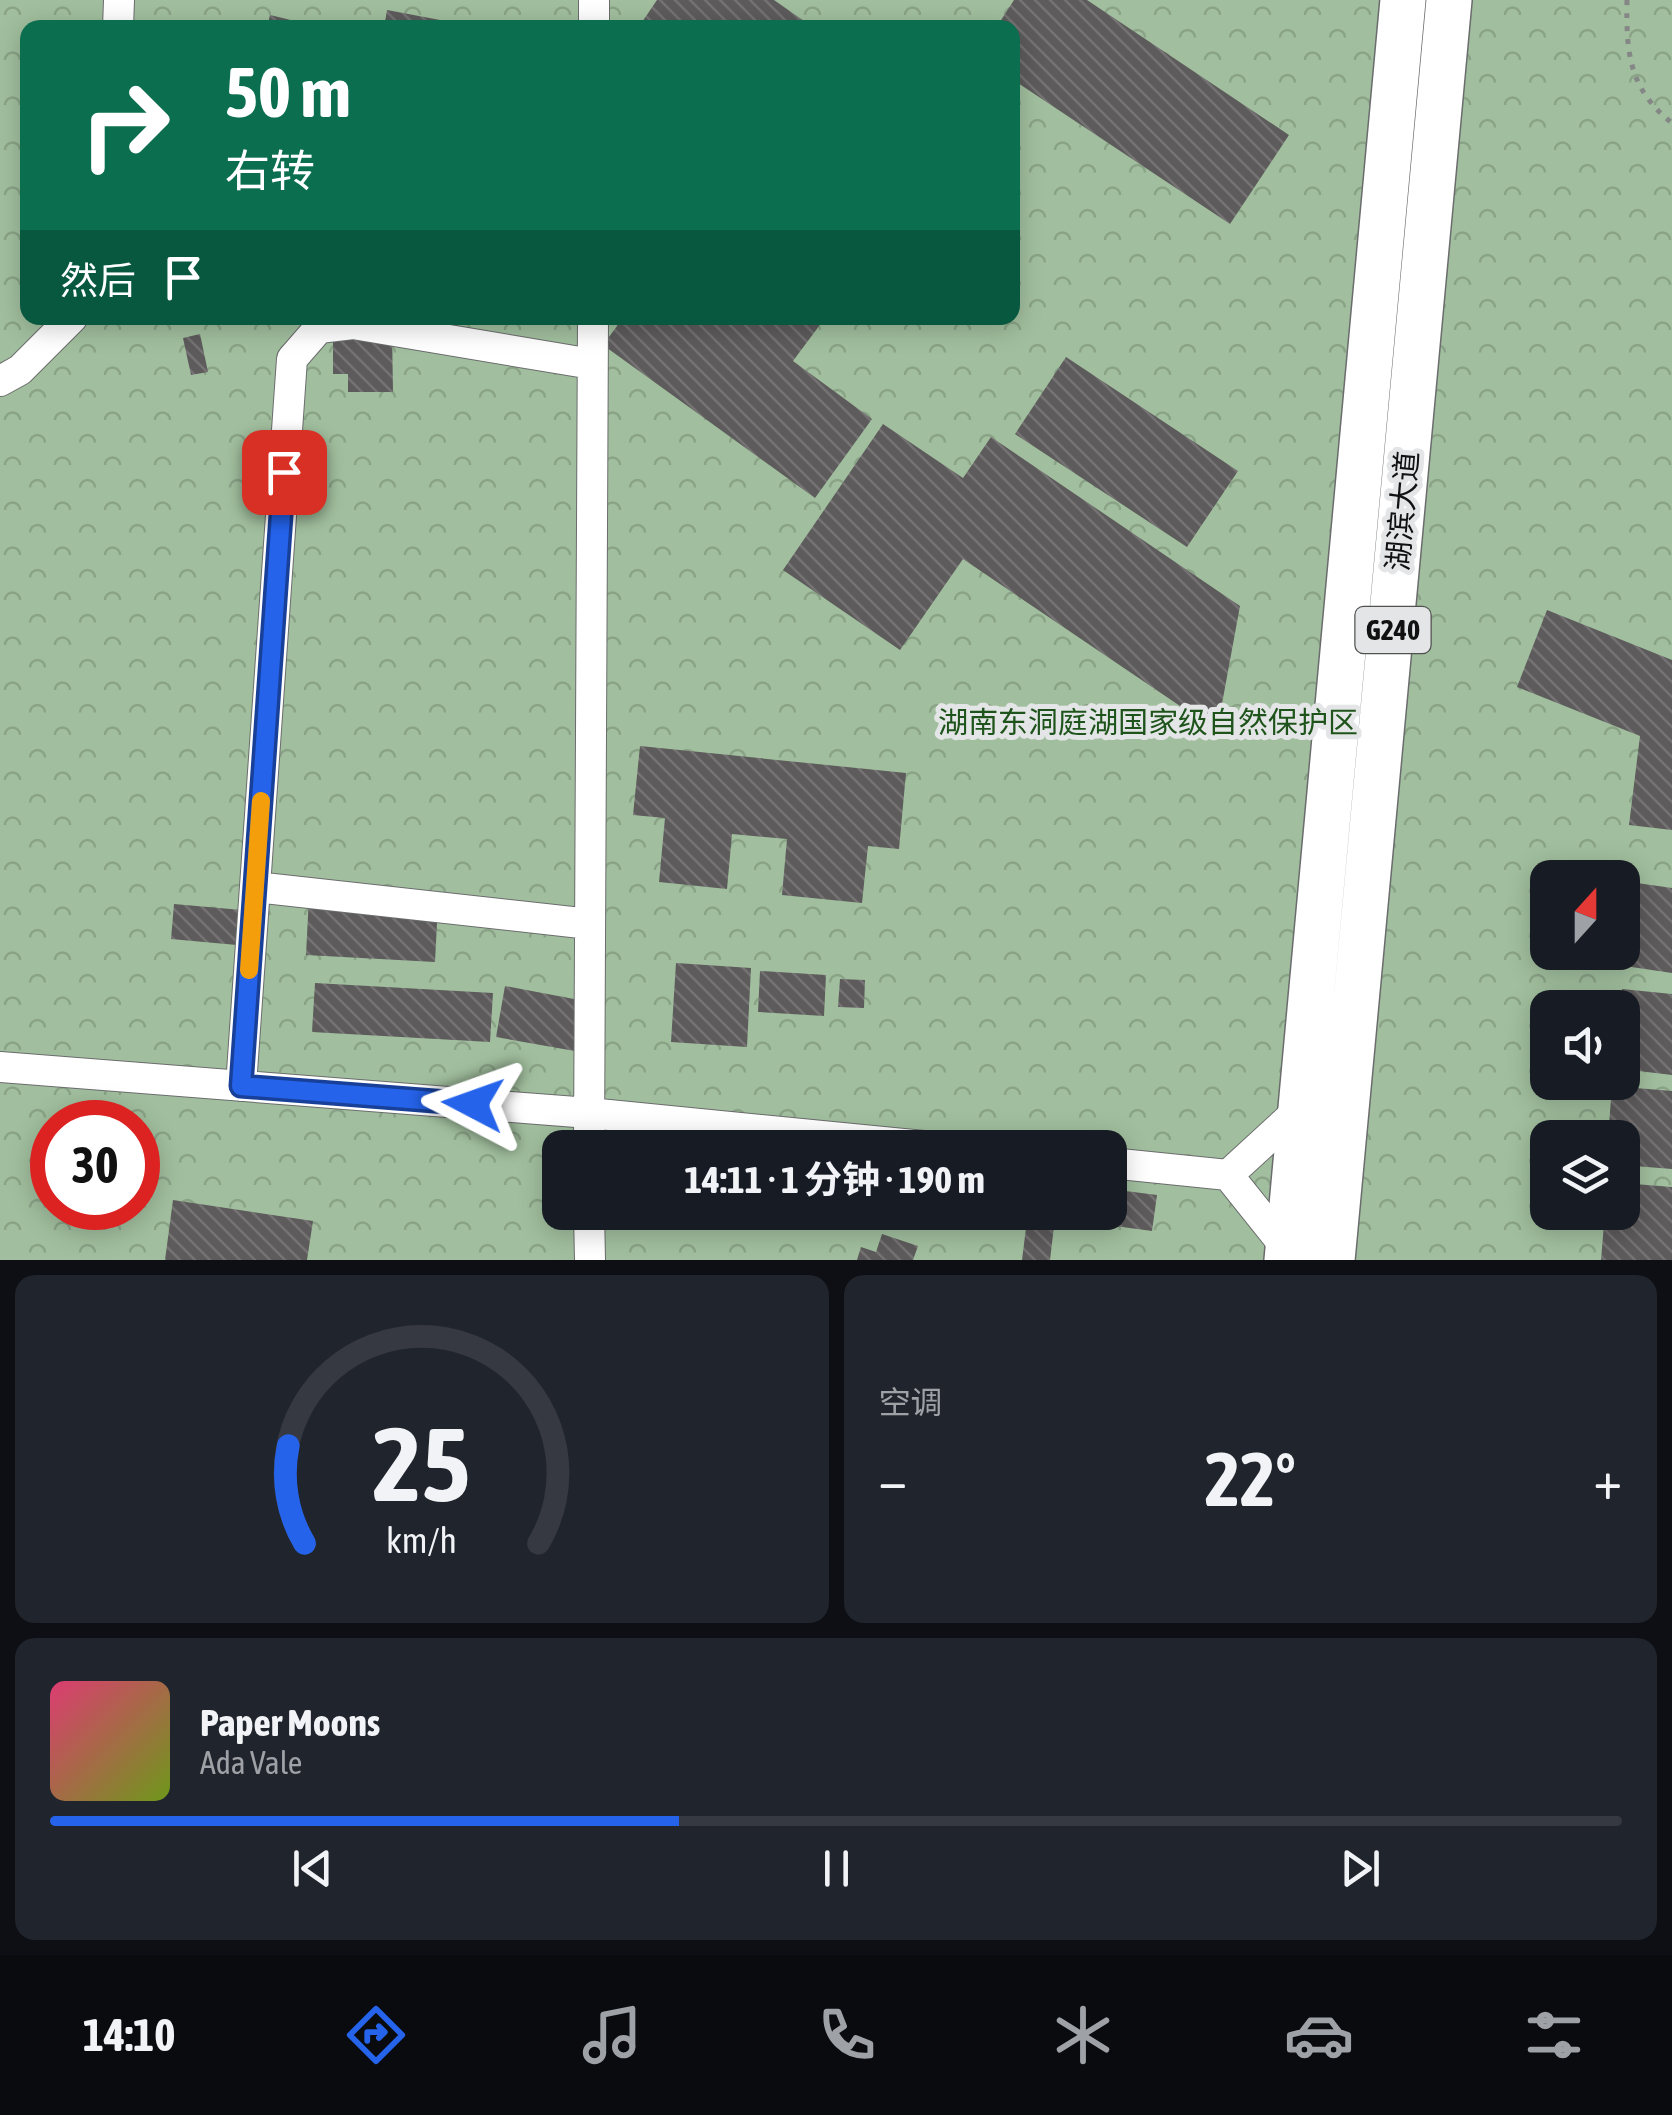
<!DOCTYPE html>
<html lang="zh">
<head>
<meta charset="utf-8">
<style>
	:root { --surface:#171b24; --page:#20242c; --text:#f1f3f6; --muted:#9ea1a6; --line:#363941; --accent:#2563eb }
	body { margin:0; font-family:"Asap Condensed","Noto Sans SC",sans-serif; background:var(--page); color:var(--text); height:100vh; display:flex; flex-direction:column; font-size:38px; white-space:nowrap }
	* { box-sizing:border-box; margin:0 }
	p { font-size:32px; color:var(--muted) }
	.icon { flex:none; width:55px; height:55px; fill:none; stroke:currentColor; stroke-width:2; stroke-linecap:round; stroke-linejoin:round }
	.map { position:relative; height:1260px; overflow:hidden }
	.sheet { display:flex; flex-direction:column; gap:15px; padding:15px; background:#0d0f14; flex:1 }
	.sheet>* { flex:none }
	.top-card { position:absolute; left:20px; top:20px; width:1000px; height:305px; border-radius:20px; box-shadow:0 5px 25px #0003; background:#0b6e4f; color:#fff; overflow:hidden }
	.needle { width:65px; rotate:21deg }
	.tools { position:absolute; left:1530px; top:860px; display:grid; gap:20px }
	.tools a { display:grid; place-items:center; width:110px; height:110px; border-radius:20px; background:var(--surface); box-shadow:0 5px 25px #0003; font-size:50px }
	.speed { position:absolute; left:30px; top:1100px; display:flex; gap:20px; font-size:50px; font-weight:700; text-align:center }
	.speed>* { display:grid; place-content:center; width:130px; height:130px; border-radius:50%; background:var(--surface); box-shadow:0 5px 25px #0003; line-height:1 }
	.speed .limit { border:15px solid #d22; background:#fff; color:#111 }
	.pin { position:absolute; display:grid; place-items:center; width:85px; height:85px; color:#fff; margin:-42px; border-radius:20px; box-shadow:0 5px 15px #0006 }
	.me { position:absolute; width:110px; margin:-55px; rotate:274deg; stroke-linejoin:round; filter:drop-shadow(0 0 8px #0008) }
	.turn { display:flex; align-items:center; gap:35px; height:210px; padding:0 40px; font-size:45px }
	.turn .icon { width:130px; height:130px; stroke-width:2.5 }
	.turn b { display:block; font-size:70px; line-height:85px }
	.then { display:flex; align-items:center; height:95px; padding:0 40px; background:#0003; gap:20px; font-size:38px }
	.big { font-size:75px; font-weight:700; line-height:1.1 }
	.sheet .card { flex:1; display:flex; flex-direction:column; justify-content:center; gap:15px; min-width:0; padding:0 35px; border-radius:20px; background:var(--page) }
	.sheet .dial { align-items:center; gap:0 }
	.dial svg { height:260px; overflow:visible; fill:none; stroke:var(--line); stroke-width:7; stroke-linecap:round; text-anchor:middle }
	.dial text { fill:var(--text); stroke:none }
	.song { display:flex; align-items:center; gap:30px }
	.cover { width:120px; height:120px; border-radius:15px; background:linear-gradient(135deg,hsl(340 70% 55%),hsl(80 70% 35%)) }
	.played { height:10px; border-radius:5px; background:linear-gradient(90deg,var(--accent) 40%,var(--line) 40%) }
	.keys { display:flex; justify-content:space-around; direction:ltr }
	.heat { display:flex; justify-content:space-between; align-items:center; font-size:55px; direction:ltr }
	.sheet .tiles { flex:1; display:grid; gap:15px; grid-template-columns:1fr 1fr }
	.card:last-child { grid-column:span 2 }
	.trip { position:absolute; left:542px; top:1130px; width:585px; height:100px; border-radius:20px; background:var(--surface); box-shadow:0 5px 25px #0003; font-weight:700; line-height:100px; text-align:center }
	.menu { display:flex; height:160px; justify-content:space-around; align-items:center; background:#090b0e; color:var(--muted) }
	.menu .icon { width:70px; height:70px }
	.menu .active { color:var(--accent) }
	.menu b { font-size:45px; color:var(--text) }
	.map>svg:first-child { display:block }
</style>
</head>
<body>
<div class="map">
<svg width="1672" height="1260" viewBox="0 0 1672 1260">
	<defs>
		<pattern id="park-crowns" width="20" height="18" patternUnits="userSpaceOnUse" patternTransform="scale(2.5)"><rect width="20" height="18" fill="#a1bf9e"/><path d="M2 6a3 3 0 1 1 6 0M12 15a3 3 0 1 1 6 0" fill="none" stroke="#8aa387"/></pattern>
		<pattern id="building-back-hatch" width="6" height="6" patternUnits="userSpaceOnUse" patternTransform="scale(2.5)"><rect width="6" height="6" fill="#5d5b5b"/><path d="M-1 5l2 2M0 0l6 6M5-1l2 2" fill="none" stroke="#747272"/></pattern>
	</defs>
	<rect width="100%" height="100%" fill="#e4e5e6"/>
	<path fill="url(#park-crowns)" fill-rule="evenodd" d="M 0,0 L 1672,0 L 1672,1260 L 0,1260 ZM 28,28 L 1012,28 L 1012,318 L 28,318 ZM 1548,878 L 1622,878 L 1622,952 L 1548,952 ZM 1548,1008 L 1622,1008 L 1622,1082 L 1548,1082 ZM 52,1122 L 138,1122 L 138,1208 L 52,1208 ZM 1548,1138 L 1622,1138 L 1622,1212 L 1548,1212 ZM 560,1148 L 1110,1148 L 1110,1212 L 560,1212 Z"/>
	<path fill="url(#building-back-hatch)" d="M 657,0 L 774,0 L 814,28 L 638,28 Z
		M 1014,0 L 1087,0 L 1289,135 L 1230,224 L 1012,79 L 1012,28 L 996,28 Z
		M 387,10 L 472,26 L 472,28 L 384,28 Z
		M 270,15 L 316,26 L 316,28 L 267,28 Z
		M 623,318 L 825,318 L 793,361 L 872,419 L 815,498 L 603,345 Z
		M 333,330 L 392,330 L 393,392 L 348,392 L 348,374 L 333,374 Z
		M 200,334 L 208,372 L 191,375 L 183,338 Z
		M 1066,357 L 1238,471 L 1187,547 L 1015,434 Z
		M 883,424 L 963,478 L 991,437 L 1240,606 L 1217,731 L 963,559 L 900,650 L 783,570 Z
		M 1547,610 L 1672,660 L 1672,830 L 1629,825 L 1640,736 L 1517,687 Z
		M 640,746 L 906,773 L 899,849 L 868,846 L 862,903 L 782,895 L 787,839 L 732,834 L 727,889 L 659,882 L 665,818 L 633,815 Z
		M 1630,882 L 1672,888 L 1672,973 L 1618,965 Z
		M 309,896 L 438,904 L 435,962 L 306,955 Z
		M 174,904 L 263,912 L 260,947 L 171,939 Z
		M 676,963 L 751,968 L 747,1047 L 671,1042 Z
		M 760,971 L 826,975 L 824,1016 L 758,1012 Z
		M 840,979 L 865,980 L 864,1008 L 838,1007 Z
		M 315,983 L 493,993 L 490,1042 L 312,1032 Z
		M 505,986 L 595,1003 L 586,1053 L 496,1037 Z
		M 1622,989 L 1672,994 L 1672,1075 L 1622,1069 Z
		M 1612,1086 L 1672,1091 L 1672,1169 L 1622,1165 L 1622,1138 L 1608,1138 Z
		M 1622,1183 L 1672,1187 L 1672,1260 L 1601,1260 L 1605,1212 L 1622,1212 Z
		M 1110,1189 L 1157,1195 L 1152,1231 L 1055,1218 L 1050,1260 L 1022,1260 L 1028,1212 L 1110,1212 Z
		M 173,1200 L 313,1221 L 307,1260 L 165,1260 Z
		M 955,1212 L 989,1212 L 989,1222 L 955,1219 Z
		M 882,1234 L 918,1246 L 913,1260 L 857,1260 L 861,1247 L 876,1252 Z"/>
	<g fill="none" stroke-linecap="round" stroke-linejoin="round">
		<g stroke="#6b6c6d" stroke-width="32">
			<path id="minor" d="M 118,28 L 119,0
				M 594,28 L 594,0
				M 0,381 L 20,370 L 72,318
				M 255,887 L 590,924
				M 0,1067 L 589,1113 L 944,1148
				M 241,1086 L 292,359 L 319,328 L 353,324 L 592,364
				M 589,1148 L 593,318
				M 1110,1163 L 1228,1175
				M 589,1212 L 590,1260
				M 1288,1250 L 1228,1175 L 1301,1108"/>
		</g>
		<g stroke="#6b6c6d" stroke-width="48">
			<path id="highway" d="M 1287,1260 L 1403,0
				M 1332,1260 L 1449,0"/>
		</g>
		<path stroke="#858686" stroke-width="5" stroke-dasharray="5 8" stroke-linecap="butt" d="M 1627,0 C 1626,53 1629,89 1672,123"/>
		<use href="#minor" stroke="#fff" stroke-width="30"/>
		<use href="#highway" stroke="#fff" stroke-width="45"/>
	</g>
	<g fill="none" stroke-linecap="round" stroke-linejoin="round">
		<g stroke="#184099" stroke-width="25">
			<path id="route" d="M 284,472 L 241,1086 L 473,1104"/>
		</g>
		<use href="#route" stroke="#2563eb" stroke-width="18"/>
		<path stroke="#f59e0b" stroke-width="18" d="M 249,970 L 261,801"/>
	</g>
	<g text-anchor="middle" stroke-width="10" stroke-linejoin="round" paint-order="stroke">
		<rect fill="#e4e5e6" stroke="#505151" stroke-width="2.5" x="1355.5" y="607" width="75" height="46" rx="8"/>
		<g font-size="28" font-weight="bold" fill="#111">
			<text x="1393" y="640">G240</text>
		</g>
		<g font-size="30" fill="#111" stroke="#e4e5e6">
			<text transform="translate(1403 511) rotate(-85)" y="10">湖滨大道</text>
		</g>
		<g font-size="30" fill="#1e541b" stroke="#e4e5e6">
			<text x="1148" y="733">湖南东洞庭湖国家级自然保护区</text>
		</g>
	</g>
</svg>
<div class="tools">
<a><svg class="needle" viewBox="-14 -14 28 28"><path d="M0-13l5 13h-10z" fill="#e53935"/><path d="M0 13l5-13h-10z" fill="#9ea1a6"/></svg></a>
<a><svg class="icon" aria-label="sound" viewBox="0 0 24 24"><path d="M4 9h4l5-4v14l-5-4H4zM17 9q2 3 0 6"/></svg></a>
<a><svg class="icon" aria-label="layers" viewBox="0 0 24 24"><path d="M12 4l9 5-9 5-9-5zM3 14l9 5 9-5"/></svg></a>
</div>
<div class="speed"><div class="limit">30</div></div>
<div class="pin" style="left:284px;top:472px;background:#d93025"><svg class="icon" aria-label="arrive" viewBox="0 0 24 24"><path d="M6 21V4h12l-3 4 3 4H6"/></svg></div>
<svg class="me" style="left:473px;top:1104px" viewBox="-20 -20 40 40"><path d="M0-17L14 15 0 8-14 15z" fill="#2563eb" stroke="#fff" stroke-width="4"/></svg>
<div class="trip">14:11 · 1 分钟 · 190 m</div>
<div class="top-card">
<div class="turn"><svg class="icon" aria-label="right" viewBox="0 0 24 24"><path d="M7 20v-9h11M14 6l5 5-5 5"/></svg><div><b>50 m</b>右转</div></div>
<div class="then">然后<svg class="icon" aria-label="arrive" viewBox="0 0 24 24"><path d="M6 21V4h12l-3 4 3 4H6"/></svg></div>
</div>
</div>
<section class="sheet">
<div class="tiles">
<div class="card dial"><svg viewBox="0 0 100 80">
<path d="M14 69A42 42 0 1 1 86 69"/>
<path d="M14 69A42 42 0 0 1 9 39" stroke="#2563eb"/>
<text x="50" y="56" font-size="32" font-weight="700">25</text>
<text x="50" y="72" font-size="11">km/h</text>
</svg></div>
<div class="card"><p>空调</p>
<div class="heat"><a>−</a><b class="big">22°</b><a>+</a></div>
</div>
<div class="card">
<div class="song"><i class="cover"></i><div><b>Paper Moons</b><p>Ada Vale</p></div></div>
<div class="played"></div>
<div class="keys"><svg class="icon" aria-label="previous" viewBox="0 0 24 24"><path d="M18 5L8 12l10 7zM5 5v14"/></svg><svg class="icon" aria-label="pause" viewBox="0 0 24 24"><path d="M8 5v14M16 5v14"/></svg><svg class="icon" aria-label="next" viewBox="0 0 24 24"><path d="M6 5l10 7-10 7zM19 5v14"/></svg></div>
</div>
</div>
</section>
<nav class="menu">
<b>14:10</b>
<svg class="icon active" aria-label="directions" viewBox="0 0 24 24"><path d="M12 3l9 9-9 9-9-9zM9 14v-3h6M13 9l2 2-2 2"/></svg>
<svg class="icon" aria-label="music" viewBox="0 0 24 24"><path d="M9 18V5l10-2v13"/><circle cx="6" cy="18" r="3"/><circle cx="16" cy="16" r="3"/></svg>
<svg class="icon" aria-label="phone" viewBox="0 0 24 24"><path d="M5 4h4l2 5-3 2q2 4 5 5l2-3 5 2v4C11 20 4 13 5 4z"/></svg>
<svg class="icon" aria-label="climate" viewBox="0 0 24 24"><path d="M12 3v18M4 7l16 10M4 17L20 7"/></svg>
<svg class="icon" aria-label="car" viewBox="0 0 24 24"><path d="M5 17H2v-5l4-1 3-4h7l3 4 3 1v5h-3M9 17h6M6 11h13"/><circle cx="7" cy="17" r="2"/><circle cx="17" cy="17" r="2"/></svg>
<svg class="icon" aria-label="filters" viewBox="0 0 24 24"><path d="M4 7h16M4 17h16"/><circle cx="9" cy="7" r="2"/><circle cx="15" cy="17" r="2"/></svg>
</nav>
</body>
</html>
